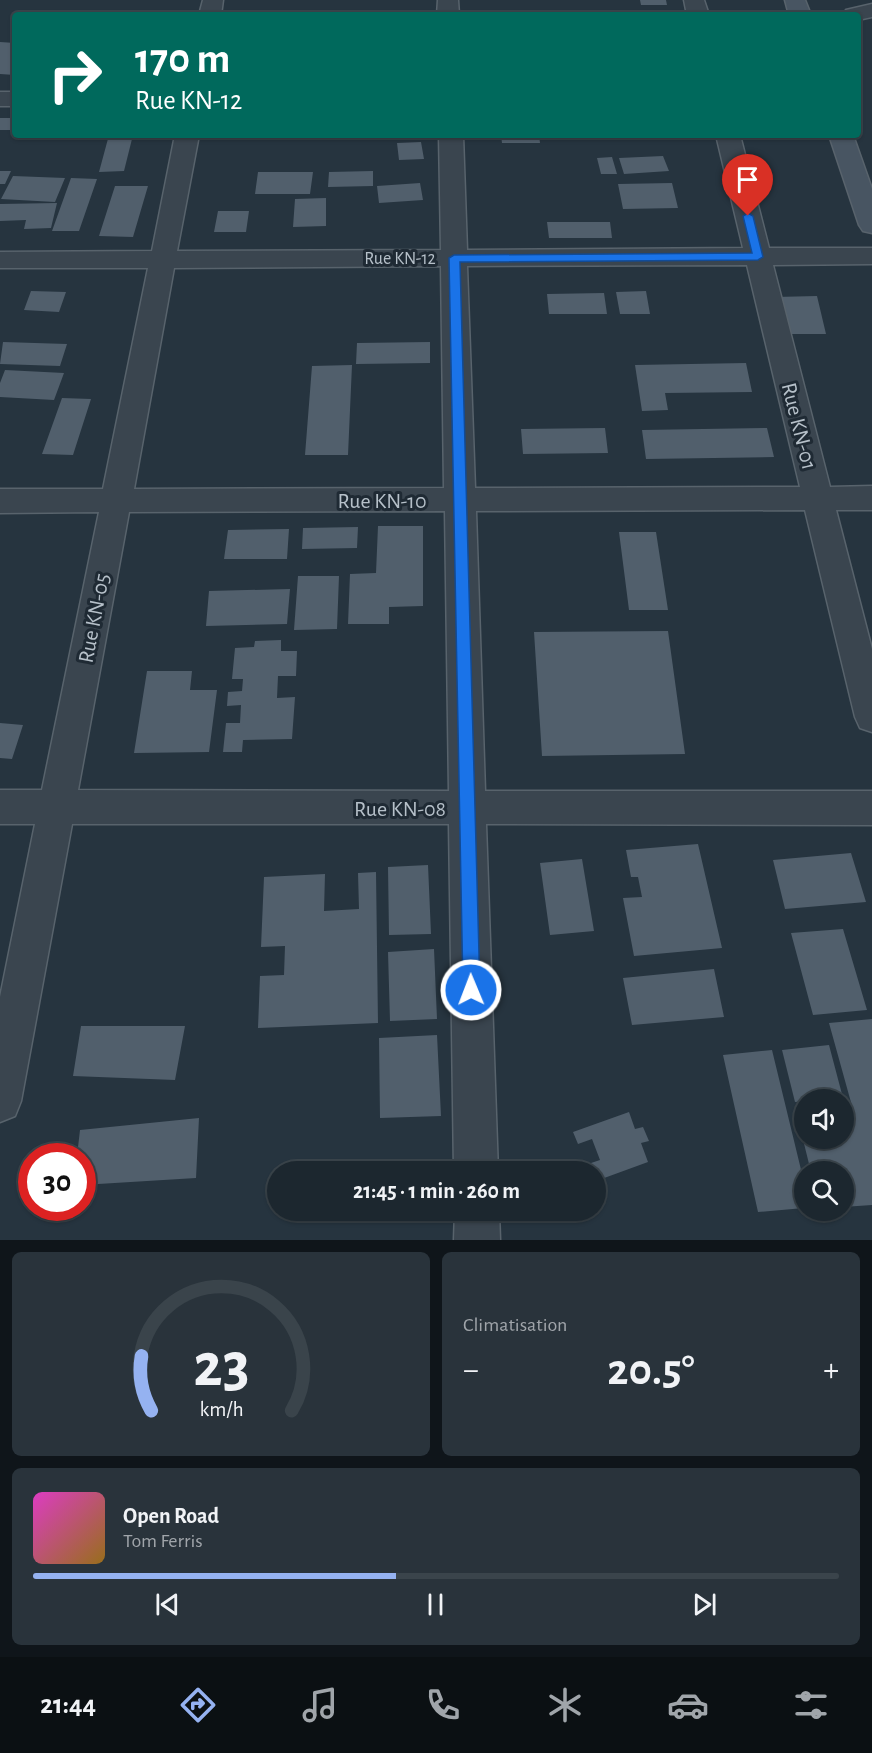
<!DOCTYPE html>
<html lang="fr">
<head>
<meta charset="utf-8">
<style>
	:root { --surface:#1c272f; --page:#29333b; --text:#f1f3f6; --muted:#a0a5aa; --line:#3a444b; --accent:#95b2f1 }
	body { margin:0; font-family:"Alegreya Sans",sans-serif; background:var(--page); color:var(--text); height:100vh; display:flex; flex-direction:column; font-size:22px; white-space:nowrap }
	* { box-sizing:border-box; margin:0 }
	p { font-size:20px; color:var(--muted) }
	.icon { flex:none; width:33px; height:33px; fill:none; stroke:currentColor; stroke-width:2; stroke-linecap:round; stroke-linejoin:round }
	.map { position:relative; height:1240px; overflow:hidden }
	.sheet { display:flex; flex-direction:column; gap:12px; padding:12px; background:#0f151a; flex:1 }
	.sheet>* { flex:none }
	.banner { position:absolute; left:12px; top:12px; width:849px; height:126px; border-radius:6px; box-shadow:0 2px 4px #0004,0 0 0 2px var(--line); background:#00695c; color:#fff; overflow:hidden }
	.controls { position:absolute; left:794px; top:1089px; display:grid; gap:12px }
	.controls a { display:grid; place-items:center; width:60px; height:60px; border-radius:50%; background:var(--surface); box-shadow:0 2px 4px #0004,0 0 0 2px var(--line); font-size:30px }
	.speed { position:absolute; left:18px; top:1143px; display:flex; gap:12px; font-size:30px; font-weight:700; text-align:center }
	.speed>* { display:grid; place-content:center; width:78px; height:78px; border-radius:50%; background:var(--surface); box-shadow:0 2px 4px #0004,0 0 0 2px var(--line); line-height:1 }
	.speed .limit { border:9px solid #d22; background:#fff; color:#111 }
	.pin { position:absolute; display:grid; place-items:center; width:51px; height:51px; color:#fff; margin:-62px -26px; border-radius:50% 50% 50% 0; rotate:-45deg; box-shadow:0 0 6px #0007 }
	.pin .icon { rotate:45deg }
	.me { position:absolute; width:66px; margin:-33px; rotate:359deg; stroke-linejoin:round; filter:drop-shadow(0 0 4px #0008) }
	.turn { display:flex; align-items:center; gap:21px; height:126px; padding:0 24px; font-size:27px }
	.turn .icon { width:78px; height:78px; stroke-width:2.5 }
	.turn b { display:block; font-size:42px; line-height:51px }
	.big { font-size:45px; font-weight:700; line-height:1.1 }
	.sheet .tile { flex:1; display:flex; flex-direction:column; justify-content:center; gap:9px; min-width:0; padding:0 21px; border-radius:9px; background:var(--page) }
	.sheet .dial { align-items:center; gap:0 }
	.dial svg { height:156px; overflow:visible; fill:none; stroke:var(--line); stroke-width:7; stroke-linecap:round; text-anchor:middle }
	.dial text { fill:var(--text); stroke:none }
	.song { display:flex; align-items:center; gap:18px }
	.cover { width:72px; height:72px; border-radius:9px; background:linear-gradient(135deg,hsl(310 70% 55%),hsl(40 70% 35%)) }
	.played { height:6px; border-radius:3px; background:linear-gradient(90deg,var(--accent) 45%,var(--line) 45%) }
	.keys { display:flex; justify-content:space-around; direction:ltr }
	.heat { display:flex; justify-content:space-between; align-items:center; font-size:33px; direction:ltr }
	.sheet .tiles { flex:1; display:grid; gap:12px; grid-template-columns:1fr 1fr }
	.tile:last-child { grid-column:span 2 }
	.trip { position:absolute; left:267px; top:1161px; width:339px; height:60px; border-radius:30px; background:var(--surface); box-shadow:0 2px 4px #0004,0 0 0 2px var(--line); font-weight:700; line-height:60px; text-align:center }
	.menu { display:flex; height:96px; justify-content:space-around; align-items:center; background:#0b1013; color:var(--muted) }
	.menu .icon { width:42px; height:42px }
	.menu .selected { color:var(--accent) }
	.menu b { font-size:27px; color:var(--text) }
	.map>svg:first-child { display:block }
</style>
</head>
<body>
<div class="map">
<svg width="872" height="1240" viewBox="0 0 872 1240">
	<rect width="100%" height="100%" fill="#26343f"/>
	<path fill="#515f6c" d="M 640,0 L 666,0 L 667,5 L 641,5 Z
		M 0,42 L 15,43 L 15,75 L 0,74 Z
		M 0,118 L 15,118 L 15,130 L 0,130 Z
		M 109,135 L 133,135 L 124,171 L 99,172 Z
		M 501,135 L 539,135 L 540,143 L 502,143 Z
		M 421,142 L 424,159 L 399,160 L 397,143 Z
		M 663,156 L 669,171 L 624,174 L 619,158 Z
		M 612,157 L 617,174 L 601,174 L 597,158 Z
		M 0,171 L 11,171 L 5,184 L 0,184 Z
		M 373,171 L 373,186 L 328,187 L 329,172 Z
		M 258,172 L 313,172 L 310,194 L 255,194 Z
		M 13,176 L 65,178 L 55,202 L 1,199 Z
		M 71,178 L 97,179 L 79,231 L 52,231 Z
		M 420,183 L 423,200 L 379,203 L 377,186 Z
		M 672,183 L 678,208 L 623,209 L 618,184 Z
		M 115,186 L 148,186 L 133,237 L 99,236 Z
		M 326,198 L 326,226 L 293,227 L 295,199 Z
		M 57,203 L 51,228 L 24,229 L 26,220 L 0,221 L 0,204 Z
		M 218,211 L 249,211 L 246,232 L 214,232 Z
		M 547,222 L 610,222 L 612,238 L 549,238 Z
		M 31,291 L 66,292 L 59,312 L 24,310 Z
		M 646,291 L 650,314 L 620,314 L 616,292 Z
		M 604,293 L 607,314 L 549,314 L 547,294 Z
		M 817,296 L 826,334 L 787,334 L 775,297 Z
		M 3,342 L 67,344 L 60,366 L 0,364 Z
		M 430,342 L 430,363 L 356,364 L 357,343 Z
		M 746,363 L 752,392 L 665,393 L 668,410 L 642,411 L 635,365 Z
		M 352,365 L 348,455 L 305,455 L 312,366 Z
		M 5,370 L 64,373 L 54,400 L 0,397 L 0,383 Z
		M 62,398 L 91,399 L 73,455 L 42,454 Z
		M 605,428 L 608,453 L 523,454 L 521,429 Z
		M 767,428 L 774,457 L 646,459 L 642,430 Z
		M 378,526 L 423,526 L 423,606 L 389,607 L 389,624 L 348,624 L 350,574 L 376,573 Z
		M 358,527 L 357,548 L 302,549 L 303,528 Z
		M 289,529 L 287,559 L 224,559 L 228,530 Z
		M 619,532 L 656,532 L 668,610 L 629,610 Z
		M 298,576 L 339,576 L 337,629 L 294,630 Z
		M 290,589 L 287,624 L 206,626 L 209,591 Z
		M 668,631 L 685,754 L 542,756 L 534,632 Z
		M 281,640 L 281,651 L 297,651 L 296,676 L 278,676 L 277,698 L 295,697 L 292,739 L 243,740 L 242,752 L 223,752 L 226,723 L 240,723 L 241,705 L 227,706 L 228,692 L 242,691 L 243,679 L 232,679 L 235,648 L 254,647 L 255,641 Z
		M 147,671 L 192,671 L 190,690 L 217,690 L 209,752 L 134,753 Z
		M 0,723 L 23,725 L 12,759 L 0,758 Z
		M 698,844 L 722,948 L 634,956 L 623,898 L 642,897 L 638,877 L 631,877 L 626,850 Z
		M 851,853 L 866,902 L 785,909 L 773,860 Z
		M 582,859 L 594,931 L 550,935 L 540,863 Z
		M 428,865 L 431,934 L 389,935 L 388,867 Z
		M 376,872 L 378,1023 L 258,1028 L 260,976 L 284,975 L 285,946 L 261,947 L 264,877 L 325,874 L 324,911 L 359,909 L 358,873 Z
		M 843,929 L 867,1010 L 813,1015 L 791,933 Z
		M 434,949 L 437,1019 L 390,1021 L 388,952 Z
		M 714,969 L 724,1017 L 632,1025 L 623,978 Z
		M 872,1019 L 872,1205 L 843,1207 L 843,1172 L 811,1172 L 796,1111 L 804,1111 L 804,1138 L 843,1138 L 843,1107 L 852,1106 L 829,1023 Z
		M 81,1026 L 185,1026 L 175,1080 L 73,1076 Z
		M 437,1035 L 441,1116 L 380,1118 L 379,1038 Z
		M 829,1045 L 843,1098 L 795,1102 L 782,1050 Z
		M 772,1050 L 804,1182 L 804,1208 L 758,1212 L 723,1055 Z
		M 629,1112 L 635,1129 L 643,1127 L 649,1141 L 641,1143 L 648,1162 L 596,1181 L 596,1172 L 587,1172 L 585,1165 L 600,1160 L 592,1139 L 578,1144 L 573,1132 Z
		M 199,1118 L 196,1178 L 82,1185 L 82,1156 L 77,1156 L 80,1130 Z"/>
	<g fill="none" stroke-linecap="round" stroke-linejoin="round">
		<g stroke="#58636c" stroke-width="3">
			<path id="street" d="M 203,0 L 223,0 L 221,15 L 199,15 Z
				M 438,0 L 458,0 L 459,15 L 437,15 Z
				M 684,0 L 704,0 L 709,15 L 687,15 Z
				M 872,4 L 872,17 L 858,20 L 858,15 L 843,15 L 846,10 Z
				M 0,92 L 15,92 L 15,106 L 0,106 Z
				M 175,135 L 199,135 L 177,251 L 441,250 L 439,135 L 463,135 L 467,250 L 743,248 L 716,135 L 740,135 L 769,248 L 872,248 L 872,264 L 773,265 L 830,487 L 872,486 L 872,510 L 836,510 L 872,649 L 872,732 L 860,728 L 855,717 L 805,510 L 476,511 L 485,791 L 872,791 L 872,825 L 486,824 L 498,1172 L 454,1172 L 449,824 L 72,824 L 21,1101 L 15,1116 L 0,1122 L 0,997 L 35,824 L 0,824 L 0,790 L 42,790 L 99,512 L 0,513 L 0,489 L 103,489 L 148,268 L 0,268 L 0,252 L 152,251 ZM 747,265 L 800,487 L 475,488 L 467,266 ZM 441,266 L 444,488 L 134,489 L 174,268 ZM 445,511 L 449,791 L 78,790 L 129,512 Z
				M 455,1210 L 499,1210 L 500,1240 L 454,1240 Z"/>
		</g>
		<g stroke="#58636c" stroke-width="3">
			<path id="secondary" d="M 785,0 L 805,0 L 811,15 L 789,15 Z
				M 829,135 L 853,135 L 872,189 L 872,233 L 863,231 L 859,225 Z"/>
		</g>
		<use href="#street" fill="#3a454f" fill-rule="evenodd"/>
		<use href="#secondary" fill="#485562" fill-rule="evenodd"/>
	</g>
	<path fill="#1a73e8" stroke="#114b97" stroke-width="1.5" d="M 748,213 L 753,216 L 763,257 L 758,260 L 460,262 L 480,990 L 477,996 L 471,998 L 465,996 L 463,990 L 449,258 L 454,255 L 752,253 L 743,216 Z"/>
	<g text-anchor="middle" stroke-width="6" stroke-linejoin="round" paint-order="stroke">
		<g font-size="18" fill="#b6c0c9" stroke="#1f2a34">
			<text x="400" y="264">Rue KN-12</text>
		</g>
		<g font-size="22" fill="#b6c0c9" stroke="#1f2a34">
			<text transform="translate(800 426) rotate(76)" y="8">Rue KN-01</text>
			<text x="382" y="508">Rue KN-10</text>
			<text transform="translate(93 618) rotate(-79)" y="8">Rue KN-05</text>
			<text x="400" y="816">Rue KN-08</text>
		</g>
	</g>
</svg>
<div class="controls">
<a><svg class="icon" aria-label="sound" viewBox="0 0 24 24"><path d="M4 9h4l5-4v14l-5-4H4zM17 9q2 3 0 6"/></svg></a>
<a><svg class="icon" aria-label="search" viewBox="0 0 24 24"><circle cx="10" cy="10" r="6"/><path d="M15 15l6 6"/></svg></a>
</div>
<div class="speed"><div class="limit">30</div></div>
<div class="pin" style="left:748px;top:216px;background:#d93025"><svg class="icon" aria-label="arrive" viewBox="0 0 24 24"><path d="M6 21V4h12l-3 4 3 4H6"/></svg></div>
<svg class="me" style="left:471px;top:990px" viewBox="-20 -20 40 40"><circle r="17" fill="#1a73e8" stroke="#fff" stroke-width="3"/><path d="M0-11L8 9 0 5-8 9z" fill="#fff"/></svg>
<div class="trip">21:45 · 1 min · 260 m</div>
<div class="banner">
<div class="turn"><svg class="icon" aria-label="right" viewBox="0 0 24 24"><path d="M7 20v-9h11M14 6l5 5-5 5"/></svg><div><b>170 m</b>Rue KN-12</div></div>
</div>
</div>
<section class="sheet">
<div class="tiles">
<div class="tile dial"><svg viewBox="0 0 100 80">
<path d="M14 69A42 42 0 1 1 86 69"/>
<path d="M14 69A42 42 0 0 1 9 41" stroke="#95b2f1"/>
<text x="50" y="56" font-size="32" font-weight="700">23</text>
<text x="50" y="72" font-size="11">km/h</text>
</svg></div>
<div class="tile"><p>Climatisation</p>
<div class="heat"><a>−</a><b class="big">20.5°</b><a>+</a></div>
</div>
<div class="tile">
<div class="song"><i class="cover"></i><div><b>Open Road</b><p>Tom Ferris</p></div></div>
<div class="played"></div>
<div class="keys"><svg class="icon" aria-label="previous" viewBox="0 0 24 24"><path d="M18 5L8 12l10 7zM5 5v14"/></svg><svg class="icon" aria-label="pause" viewBox="0 0 24 24"><path d="M8 5v14M16 5v14"/></svg><svg class="icon" aria-label="next" viewBox="0 0 24 24"><path d="M6 5l10 7-10 7zM19 5v14"/></svg></div>
</div>
</div>
</section>
<nav class="menu">
<b>21:44</b>
<svg class="icon selected" aria-label="directions" viewBox="0 0 24 24"><path d="M12 3l9 9-9 9-9-9zM9 14v-3h6M13 9l2 2-2 2"/></svg>
<svg class="icon" aria-label="music" viewBox="0 0 24 24"><path d="M9 18V5l10-2v13"/><circle cx="6" cy="18" r="3"/><circle cx="16" cy="16" r="3"/></svg>
<svg class="icon" aria-label="phone" viewBox="0 0 24 24"><path d="M5 4h4l2 5-3 2q2 4 5 5l2-3 5 2v4C11 20 4 13 5 4z"/></svg>
<svg class="icon" aria-label="climate" viewBox="0 0 24 24"><path d="M12 3v18M4 7l16 10M4 17L20 7"/></svg>
<svg class="icon" aria-label="car" viewBox="0 0 24 24"><path d="M5 17H2v-5l4-1 3-4h7l3 4 3 1v5h-3M9 17h6M6 11h13"/><circle cx="7" cy="17" r="2"/><circle cx="17" cy="17" r="2"/></svg>
<svg class="icon" aria-label="filters" viewBox="0 0 24 24"><path d="M4 7h16M4 17h16"/><circle cx="9" cy="7" r="2"/><circle cx="15" cy="17" r="2"/></svg>
</nav>
</body>
</html>
